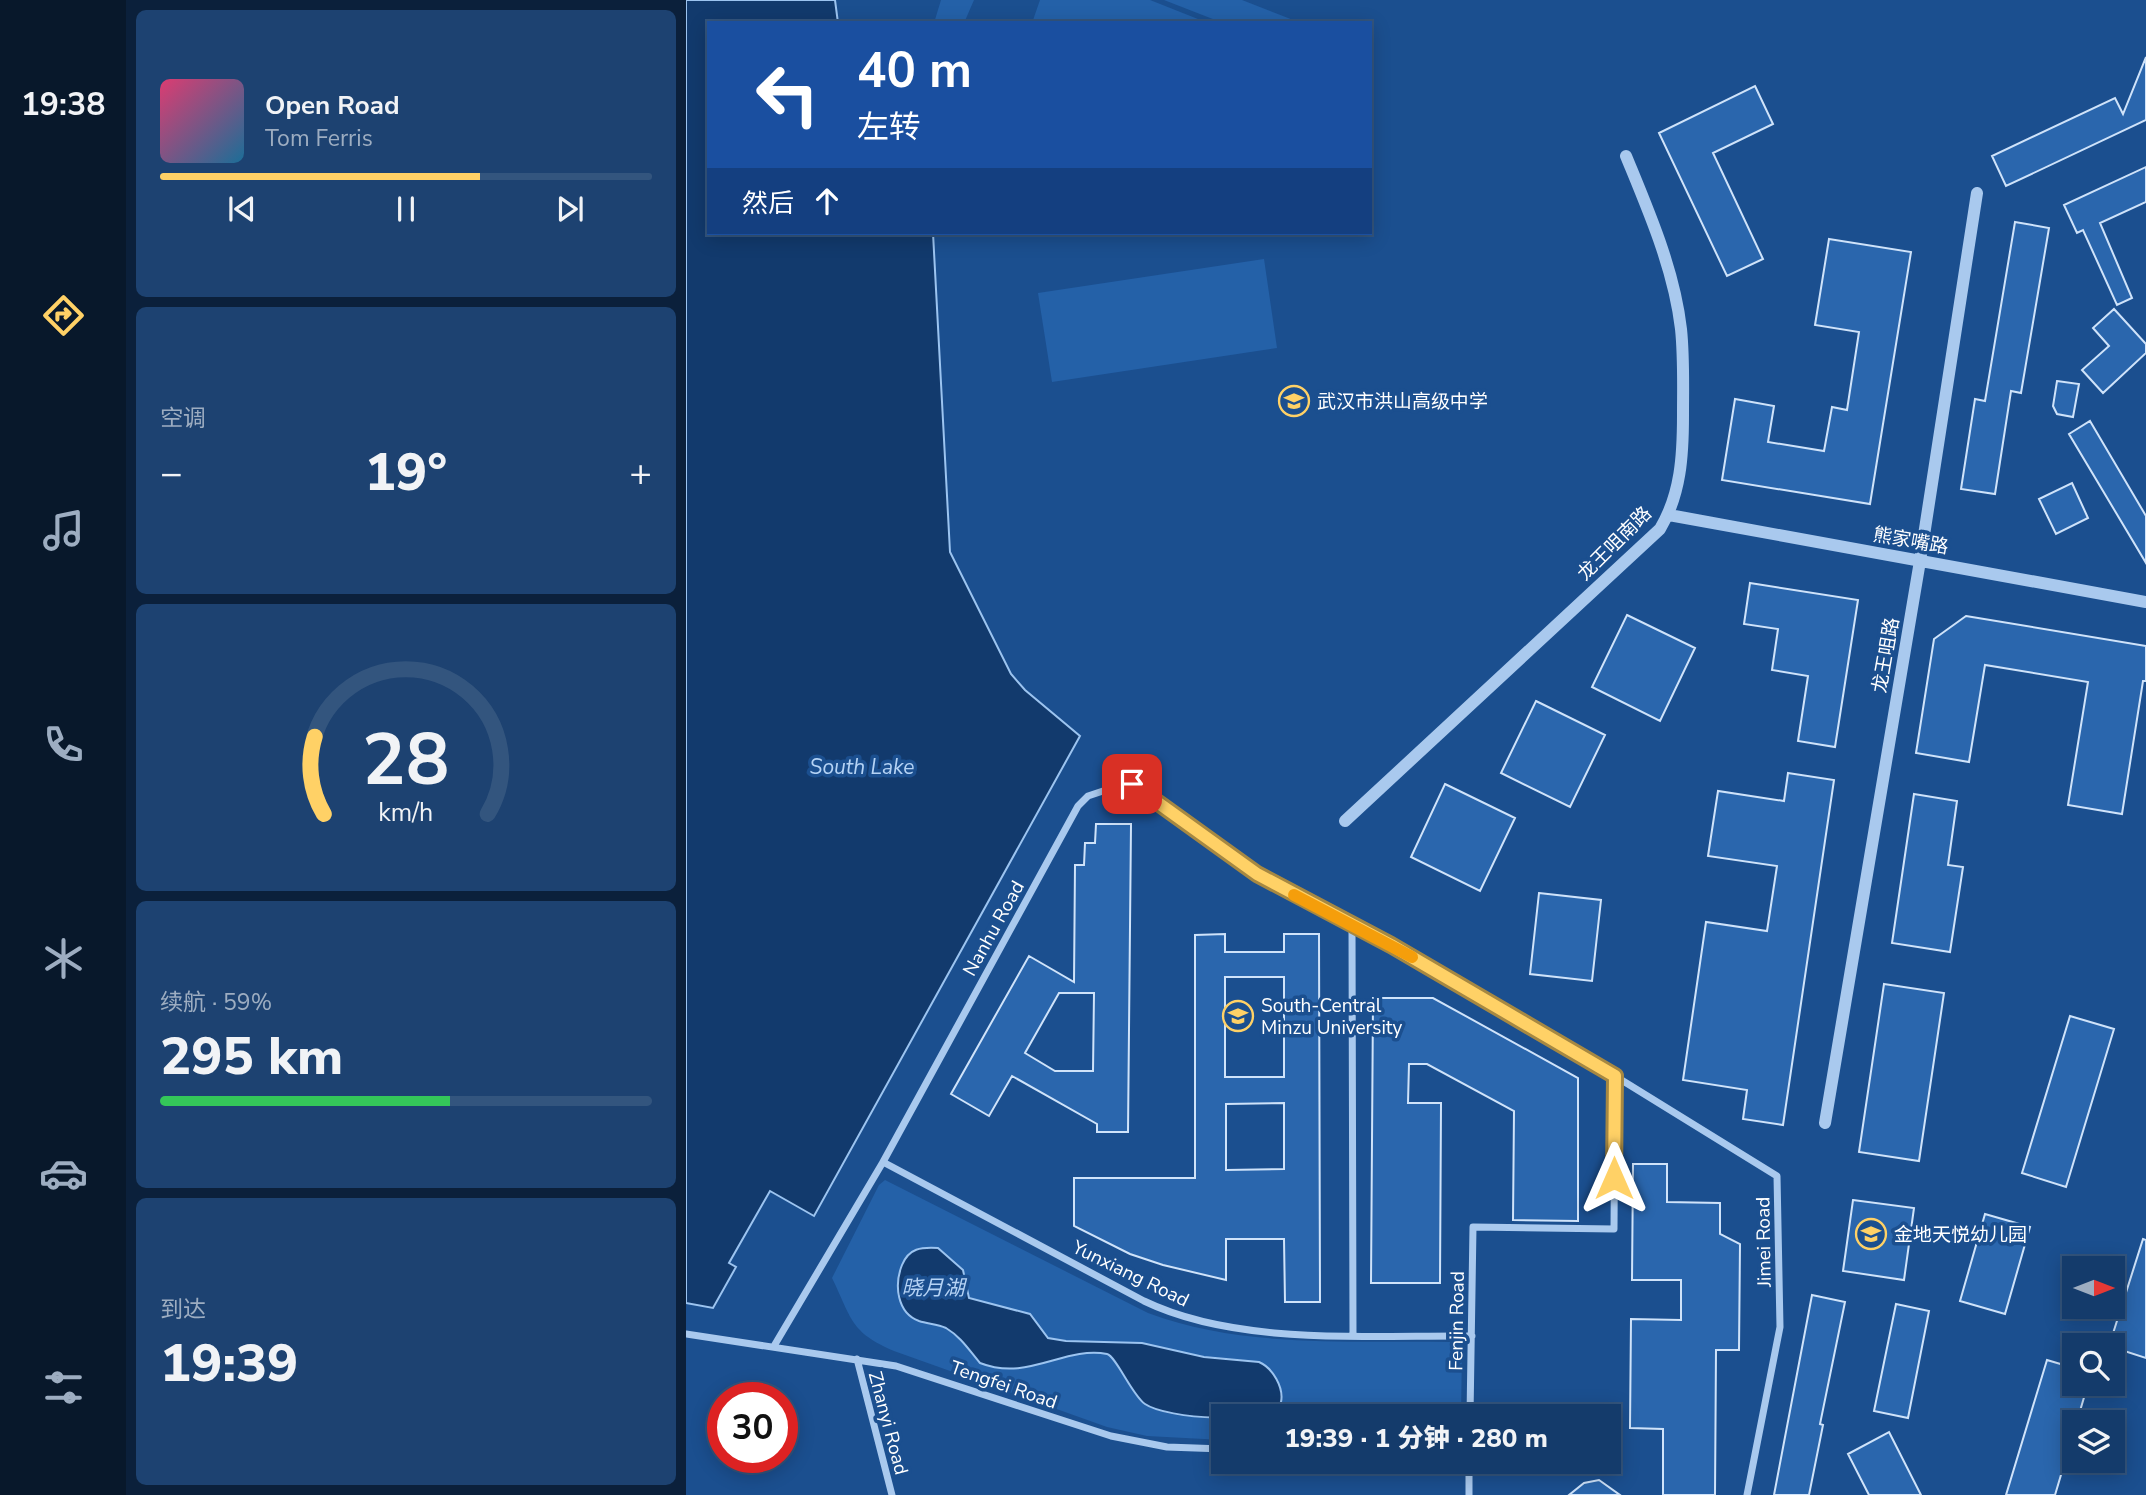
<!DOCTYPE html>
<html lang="zh">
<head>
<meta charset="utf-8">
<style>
	:root { --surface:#143b6b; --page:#1d4271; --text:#f1f3f6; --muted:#9dadc1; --line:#33557e; --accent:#ffd166 }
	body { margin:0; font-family:"Nunito Sans","Noto Sans SC",sans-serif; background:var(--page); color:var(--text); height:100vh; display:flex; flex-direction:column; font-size:26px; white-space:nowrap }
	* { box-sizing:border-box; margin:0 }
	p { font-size:23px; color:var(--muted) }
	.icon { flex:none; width:38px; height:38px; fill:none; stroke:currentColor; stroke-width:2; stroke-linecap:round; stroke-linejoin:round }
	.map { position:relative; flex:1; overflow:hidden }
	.sheet { display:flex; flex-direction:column; gap:10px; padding:10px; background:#0b203b; width:560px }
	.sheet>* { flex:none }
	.hud { position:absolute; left:21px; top:21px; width:665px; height:214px; border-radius:0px; box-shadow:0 4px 18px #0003,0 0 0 2px var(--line); background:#1a4fa0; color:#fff; overflow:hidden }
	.needle { width:46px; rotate:90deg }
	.buttons { position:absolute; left:1376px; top:1256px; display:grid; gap:14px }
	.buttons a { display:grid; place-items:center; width:63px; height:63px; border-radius:0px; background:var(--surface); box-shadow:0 4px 18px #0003,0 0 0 2px var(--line); font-size:35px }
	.speed { position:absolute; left:21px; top:1382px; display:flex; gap:14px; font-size:35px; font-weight:700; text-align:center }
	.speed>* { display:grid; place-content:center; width:91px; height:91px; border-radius:50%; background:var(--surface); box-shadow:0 4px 18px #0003,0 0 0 2px var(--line); line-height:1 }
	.speed .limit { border:10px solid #d22; background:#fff; color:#111 }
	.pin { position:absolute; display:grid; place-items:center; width:60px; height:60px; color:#fff; margin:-30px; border-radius:14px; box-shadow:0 4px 10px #0006 }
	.me { position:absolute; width:77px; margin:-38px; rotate:0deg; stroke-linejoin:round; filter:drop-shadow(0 0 5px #0008) }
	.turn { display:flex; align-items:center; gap:24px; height:147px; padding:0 35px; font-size:32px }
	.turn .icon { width:91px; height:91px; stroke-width:2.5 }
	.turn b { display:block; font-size:49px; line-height:60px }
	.then { display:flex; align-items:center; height:66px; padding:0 35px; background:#0003; gap:14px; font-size:26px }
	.big { font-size:52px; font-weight:800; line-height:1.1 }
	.sheet .card { flex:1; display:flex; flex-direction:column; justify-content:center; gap:10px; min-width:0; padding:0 24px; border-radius:10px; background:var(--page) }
	.sheet .dial { align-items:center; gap:0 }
	.dial svg { height:182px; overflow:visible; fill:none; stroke:var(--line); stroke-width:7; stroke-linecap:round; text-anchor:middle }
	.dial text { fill:var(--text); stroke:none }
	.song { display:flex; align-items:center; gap:21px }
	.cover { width:84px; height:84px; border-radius:10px; background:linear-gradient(135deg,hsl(340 70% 55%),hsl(200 70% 35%)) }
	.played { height:7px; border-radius:4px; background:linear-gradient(90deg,var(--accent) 65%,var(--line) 65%) }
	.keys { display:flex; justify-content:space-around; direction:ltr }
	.heat { display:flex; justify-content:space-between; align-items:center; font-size:38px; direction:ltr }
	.charge { height:10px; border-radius:5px; background:linear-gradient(90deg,#34c759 59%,var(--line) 0) }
	.trip { position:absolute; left:525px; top:1404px; width:410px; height:70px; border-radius:0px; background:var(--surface); box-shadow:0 4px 18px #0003,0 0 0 2px var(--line); font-weight:800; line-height:70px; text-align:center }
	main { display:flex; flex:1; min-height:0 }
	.tabs { display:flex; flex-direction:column; width:126px; justify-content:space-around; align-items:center; background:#08182b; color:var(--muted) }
	.tabs .icon { width:49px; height:49px }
	.tabs .selected { color:var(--accent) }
	.tabs b { font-size:32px; color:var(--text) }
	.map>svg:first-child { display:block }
</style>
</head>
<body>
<main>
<nav class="tabs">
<b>19:38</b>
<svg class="icon selected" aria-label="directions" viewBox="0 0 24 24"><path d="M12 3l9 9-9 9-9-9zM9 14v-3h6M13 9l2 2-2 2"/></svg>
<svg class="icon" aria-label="music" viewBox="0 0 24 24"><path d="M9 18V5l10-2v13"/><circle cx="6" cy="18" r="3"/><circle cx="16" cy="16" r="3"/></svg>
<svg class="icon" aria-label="phone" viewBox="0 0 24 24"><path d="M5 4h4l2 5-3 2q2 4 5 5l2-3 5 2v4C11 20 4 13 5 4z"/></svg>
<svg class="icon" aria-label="climate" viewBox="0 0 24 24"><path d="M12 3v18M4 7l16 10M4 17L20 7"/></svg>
<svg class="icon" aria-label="car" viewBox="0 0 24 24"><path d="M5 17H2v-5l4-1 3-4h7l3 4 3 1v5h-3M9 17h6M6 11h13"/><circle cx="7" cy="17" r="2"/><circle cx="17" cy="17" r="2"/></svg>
<svg class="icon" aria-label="filters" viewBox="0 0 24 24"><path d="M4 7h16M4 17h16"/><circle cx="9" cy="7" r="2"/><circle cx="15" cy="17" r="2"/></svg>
</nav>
<section class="sheet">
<div class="card">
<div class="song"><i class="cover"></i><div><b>Open Road</b><p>Tom Ferris</p></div></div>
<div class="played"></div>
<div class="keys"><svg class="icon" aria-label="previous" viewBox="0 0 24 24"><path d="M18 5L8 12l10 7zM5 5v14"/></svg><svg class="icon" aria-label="pause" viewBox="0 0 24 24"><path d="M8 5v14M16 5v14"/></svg><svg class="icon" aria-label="next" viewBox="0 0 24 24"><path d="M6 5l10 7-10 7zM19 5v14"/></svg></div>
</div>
<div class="card"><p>空调</p>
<div class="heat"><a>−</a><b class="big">19°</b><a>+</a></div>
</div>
<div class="card dial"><svg viewBox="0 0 100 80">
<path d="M14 69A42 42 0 1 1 86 69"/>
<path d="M14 69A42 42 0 0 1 10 35" stroke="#ffd166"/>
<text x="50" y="56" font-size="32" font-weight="700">28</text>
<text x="50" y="72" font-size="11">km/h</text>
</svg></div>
<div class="card"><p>续航 · 59%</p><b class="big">295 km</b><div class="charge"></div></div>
<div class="card"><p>到达</p><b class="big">19:39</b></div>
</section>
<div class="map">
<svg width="1460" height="1495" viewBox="0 0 1460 1495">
	<rect width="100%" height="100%" fill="#1b4f8f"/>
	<path fill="#2461a8" d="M 255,0 L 288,0 L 278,23 L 248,23 Z
		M 354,0 L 464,0 L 522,23 L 346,23 Z
		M 478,0 L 556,0 L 615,23 L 537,23 Z
		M 578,259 L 591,348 L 366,382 L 352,293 Z
		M 199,1180 L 462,1313 C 558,1349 665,1340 766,1342 L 776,1348 L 775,1416 L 570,1416 L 578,1414 L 518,1357 L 456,1343 L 380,1341 L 362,1338 L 344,1314 L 288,1302 L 283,1298 L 281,1278 L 239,1323 C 266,1325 278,1344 294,1363 C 341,1381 377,1346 421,1354 C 430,1355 445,1391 455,1400 C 472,1417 514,1418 537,1418 L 537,1440 L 461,1436 L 421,1427 L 208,1351 C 164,1332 166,1319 146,1278 L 193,1185 Z"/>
	<path fill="#123a6d" stroke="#9cc4f0" stroke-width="2" d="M 0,0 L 149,0 L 152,23 L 23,23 L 23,233 L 247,233 L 264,552 L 325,674 L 339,690 L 394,736 L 128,1216 L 84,1191 L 43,1263 L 50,1267 L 27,1308 L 0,1303 Z
		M 252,1248 L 277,1270 L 283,1298 L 344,1314 L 362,1338 L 380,1341 L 456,1343 L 518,1357 L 573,1362 C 587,1368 598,1388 595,1402 C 580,1426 481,1419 459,1404 C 446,1395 430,1356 421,1354 C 378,1346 342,1382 294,1363 C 283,1350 275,1337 260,1328 C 251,1324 242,1324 233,1321 C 211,1313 208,1285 216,1265 C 223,1248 235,1247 252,1248 Z"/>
	<path fill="#2a66ad" stroke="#cfe3fa" stroke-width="2" fill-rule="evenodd" d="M 1460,57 L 1460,120 L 1320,186 L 1306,156 L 1429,98 L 1437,114 Z
		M 1069,86 L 1087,124 L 1027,153 L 1077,259 L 1041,276 L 973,133 Z
		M 1460,167 L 1460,202 L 1414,223 L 1446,298 L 1431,305 L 1397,230 L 1391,233 L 1378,205 Z
		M 1329,222 L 1363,228 L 1335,393 L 1325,391 L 1309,494 L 1275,489 L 1289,399 L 1299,401 Z
		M 1143,239 L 1225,252 L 1184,504 L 1036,480 L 1049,399 L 1088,406 L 1082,442 L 1138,451 L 1146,407 L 1161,410 L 1173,332 L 1129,325 Z
		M 1428,309 L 1460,344 L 1460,353 L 1417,393 L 1396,370 L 1423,346 L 1407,328 Z
		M 1371,381 L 1393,384 L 1387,417 L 1371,414 L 1367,406 Z
		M 1404,421 L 1460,516 L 1460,563 L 1383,434 Z
		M 1386,483 L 1402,518 L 1370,534 L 1353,499 Z
		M 1064,583 L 1172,600 L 1149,747 L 1112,741 L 1122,676 L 1086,670 L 1092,629 L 1058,624 Z
		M 941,615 L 1009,648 L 974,721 L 906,687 Z
		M 1280,616 L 1460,646 L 1460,681 L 1457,681 L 1436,814 L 1382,805 L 1402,682 L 1299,665 L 1283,762 L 1230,753 L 1248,639 Z
		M 850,701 L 919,735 L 884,807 L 815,773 Z
		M 1102,773 L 1148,780 L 1097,1125 L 1057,1119 L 1061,1090 L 997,1080 L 1020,922 L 1081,931 L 1091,866 L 1022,856 L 1032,791 L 1098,801 Z
		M 759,784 L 829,818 L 794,891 L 725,857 Z
		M 1228,794 L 1271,801 L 1262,865 L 1277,867 L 1264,952 L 1206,943 Z
		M 410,824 L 445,824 L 442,1132 L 411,1132 L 411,1124 L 326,1076 L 303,1116 L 265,1094 L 343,956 L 388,982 L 389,865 L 398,865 L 399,843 L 409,843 ZM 373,993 L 408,993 L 407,1071 L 369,1071 L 339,1053 Z
		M 853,893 L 915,900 L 906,981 L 844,974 Z
		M 539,934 L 539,952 L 598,952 L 598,934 L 633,934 L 634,1302 L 599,1302 L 598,1239 L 540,1239 L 540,1280 L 477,1265 L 444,1254 L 388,1226 L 388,1178 L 509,1178 L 509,935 ZM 539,977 L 598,977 L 598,1077 L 539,1077 ZM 598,1103 L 598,1169 L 540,1170 L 540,1104 Z
		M 1198,984 L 1258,993 L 1233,1161 L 1173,1152 Z
		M 687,998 L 747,998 L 892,1078 L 892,1221 L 827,1220 L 828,1111 L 741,1064 L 723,1064 L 722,1103 L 755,1103 L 754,1283 L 685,1283 Z
		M 1384,1016 L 1428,1029 L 1380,1187 L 1336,1173 Z
		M 947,1164 L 981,1164 L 981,1202 L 1034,1203 L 1034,1234 L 1054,1244 L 1053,1350 L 1030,1350 L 1029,1495 L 977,1495 L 977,1429 L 944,1428 L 945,1319 L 995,1320 L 995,1280 L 946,1280 Z
		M 1167,1200 L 1228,1208 L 1218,1280 L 1157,1271 Z
		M 1299,1214 L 1344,1227 L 1319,1314 L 1274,1301 Z
		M 1457,1239 L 1460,1240 L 1460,1358 L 1423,1346 Z
		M 1126,1295 L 1159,1302 L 1134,1424 L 1137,1425 L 1123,1495 L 1088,1495 Z
		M 1210,1304 L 1243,1311 L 1222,1418 L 1188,1411 Z
		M 1361,1360 L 1388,1368 L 1388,1384 L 1402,1384 L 1369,1495 L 1320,1495 Z
		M 1203,1432 L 1235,1495 L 1183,1495 L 1162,1454 Z
		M 913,1480 L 934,1495 L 883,1495 L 898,1483 Z"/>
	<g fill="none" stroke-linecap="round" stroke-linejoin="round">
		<path stroke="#a9c9ee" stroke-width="7" d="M 666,925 L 667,1335
			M 197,1162 L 458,1301 C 551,1346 683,1335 786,1336
			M 0,1334 L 210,1366 L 425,1436 L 481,1447 L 537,1449
			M 88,1346 L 197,1162 L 392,806 L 402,796 L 441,783 L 571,874 L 705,945 L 929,1076 L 1091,1176 L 1094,1327 L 1061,1495
			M 171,1359 L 206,1495
			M 784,1416 L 787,1227 L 928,1229 L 929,1076
			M 783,1495 L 783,1461"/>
		<path stroke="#a9c9ee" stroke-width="12" d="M 983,515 L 1460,602
			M 659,821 L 974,529 C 995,494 997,455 997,415 C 997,387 998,358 995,329 C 988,269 963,212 940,156
			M 1139,1123 L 1234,561 L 1291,193"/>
	</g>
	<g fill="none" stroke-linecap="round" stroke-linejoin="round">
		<g stroke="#a68842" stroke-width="18">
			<path id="route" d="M 446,784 L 571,874 L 705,945 L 929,1076 L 928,1178"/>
		</g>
		<use href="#route" stroke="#ffd166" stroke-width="12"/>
		<path stroke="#f59e0b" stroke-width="12" d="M 608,895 L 726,957"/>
	</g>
	<defs>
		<g id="school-ring" transform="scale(1.575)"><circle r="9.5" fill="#1b4f8f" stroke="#ffd166" stroke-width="1.5"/><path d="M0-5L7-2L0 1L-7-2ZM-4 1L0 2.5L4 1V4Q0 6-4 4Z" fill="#ffd166"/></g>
		<g id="university-ring" transform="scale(1.575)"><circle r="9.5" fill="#1b4f8f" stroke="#ffd166" stroke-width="1.5"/><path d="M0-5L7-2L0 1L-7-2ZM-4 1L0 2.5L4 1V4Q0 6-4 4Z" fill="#ffd166"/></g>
	</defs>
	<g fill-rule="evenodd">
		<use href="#school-ring" x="608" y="401"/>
		<use href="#university-ring" x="552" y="1016"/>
		<use href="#school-ring" x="1185" y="1234"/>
	</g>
	<g text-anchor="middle" stroke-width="7" stroke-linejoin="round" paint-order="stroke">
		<g font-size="19" fill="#fff" stroke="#1b4f8f" text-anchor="start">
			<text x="631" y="408">武汉市洪山高级中学</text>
			<text x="575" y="1012">South-Central<tspan x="575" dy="22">Minzu University</tspan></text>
			<text x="1208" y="1241">金地天悦幼儿园</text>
		</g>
		<g font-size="19" fill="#fff" stroke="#1b4f8f">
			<text transform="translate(1225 540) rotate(10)" y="7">熊家嘴路</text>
			<text transform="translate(928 543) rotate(-45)" y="7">龙王咀南路</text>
			<text transform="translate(1199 655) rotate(-80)" y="7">龙王咀路</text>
			<text transform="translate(307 928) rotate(-61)" y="7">Nanhu Road</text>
			<text transform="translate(1077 1242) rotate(-91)" y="7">Jimei Road</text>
			<text transform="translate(445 1273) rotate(26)" y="7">Yunxiang Road</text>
			<text transform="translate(770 1321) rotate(-89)" y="7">Fenjin Road</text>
			<text transform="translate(318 1384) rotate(19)" y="7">Tengfei Road</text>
			<text transform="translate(203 1423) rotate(75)" y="7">Zhanyi Road</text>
		</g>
		<g font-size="21" font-style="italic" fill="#b5d3f5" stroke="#1b4f8f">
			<text x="176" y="774">South Lake</text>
			<text x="247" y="1295">晓月湖</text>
		</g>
	</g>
</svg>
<div class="buttons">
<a><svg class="needle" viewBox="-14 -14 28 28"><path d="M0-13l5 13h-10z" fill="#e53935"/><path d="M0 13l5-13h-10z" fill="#9dadc1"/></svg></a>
<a><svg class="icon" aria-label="search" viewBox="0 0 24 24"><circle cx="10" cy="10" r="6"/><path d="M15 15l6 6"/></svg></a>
<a><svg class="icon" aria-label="layers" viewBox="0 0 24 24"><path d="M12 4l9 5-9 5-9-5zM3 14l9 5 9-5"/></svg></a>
</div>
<div class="speed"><div class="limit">30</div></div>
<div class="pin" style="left:446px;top:784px;background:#d93025"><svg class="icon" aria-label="arrive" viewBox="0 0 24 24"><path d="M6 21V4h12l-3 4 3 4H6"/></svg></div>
<svg class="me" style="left:928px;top:1178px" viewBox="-20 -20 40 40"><path d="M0-17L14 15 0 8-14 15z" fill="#ffd166" stroke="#fff" stroke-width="4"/></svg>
<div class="trip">19:39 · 1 分钟 · 280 m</div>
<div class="hud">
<div class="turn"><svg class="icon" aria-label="left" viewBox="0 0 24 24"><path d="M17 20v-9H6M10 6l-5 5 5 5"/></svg><div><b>40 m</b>左转</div></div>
<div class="then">然后<svg class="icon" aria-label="ahead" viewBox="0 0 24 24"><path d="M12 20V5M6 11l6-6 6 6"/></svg></div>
</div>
</div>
</main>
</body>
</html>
